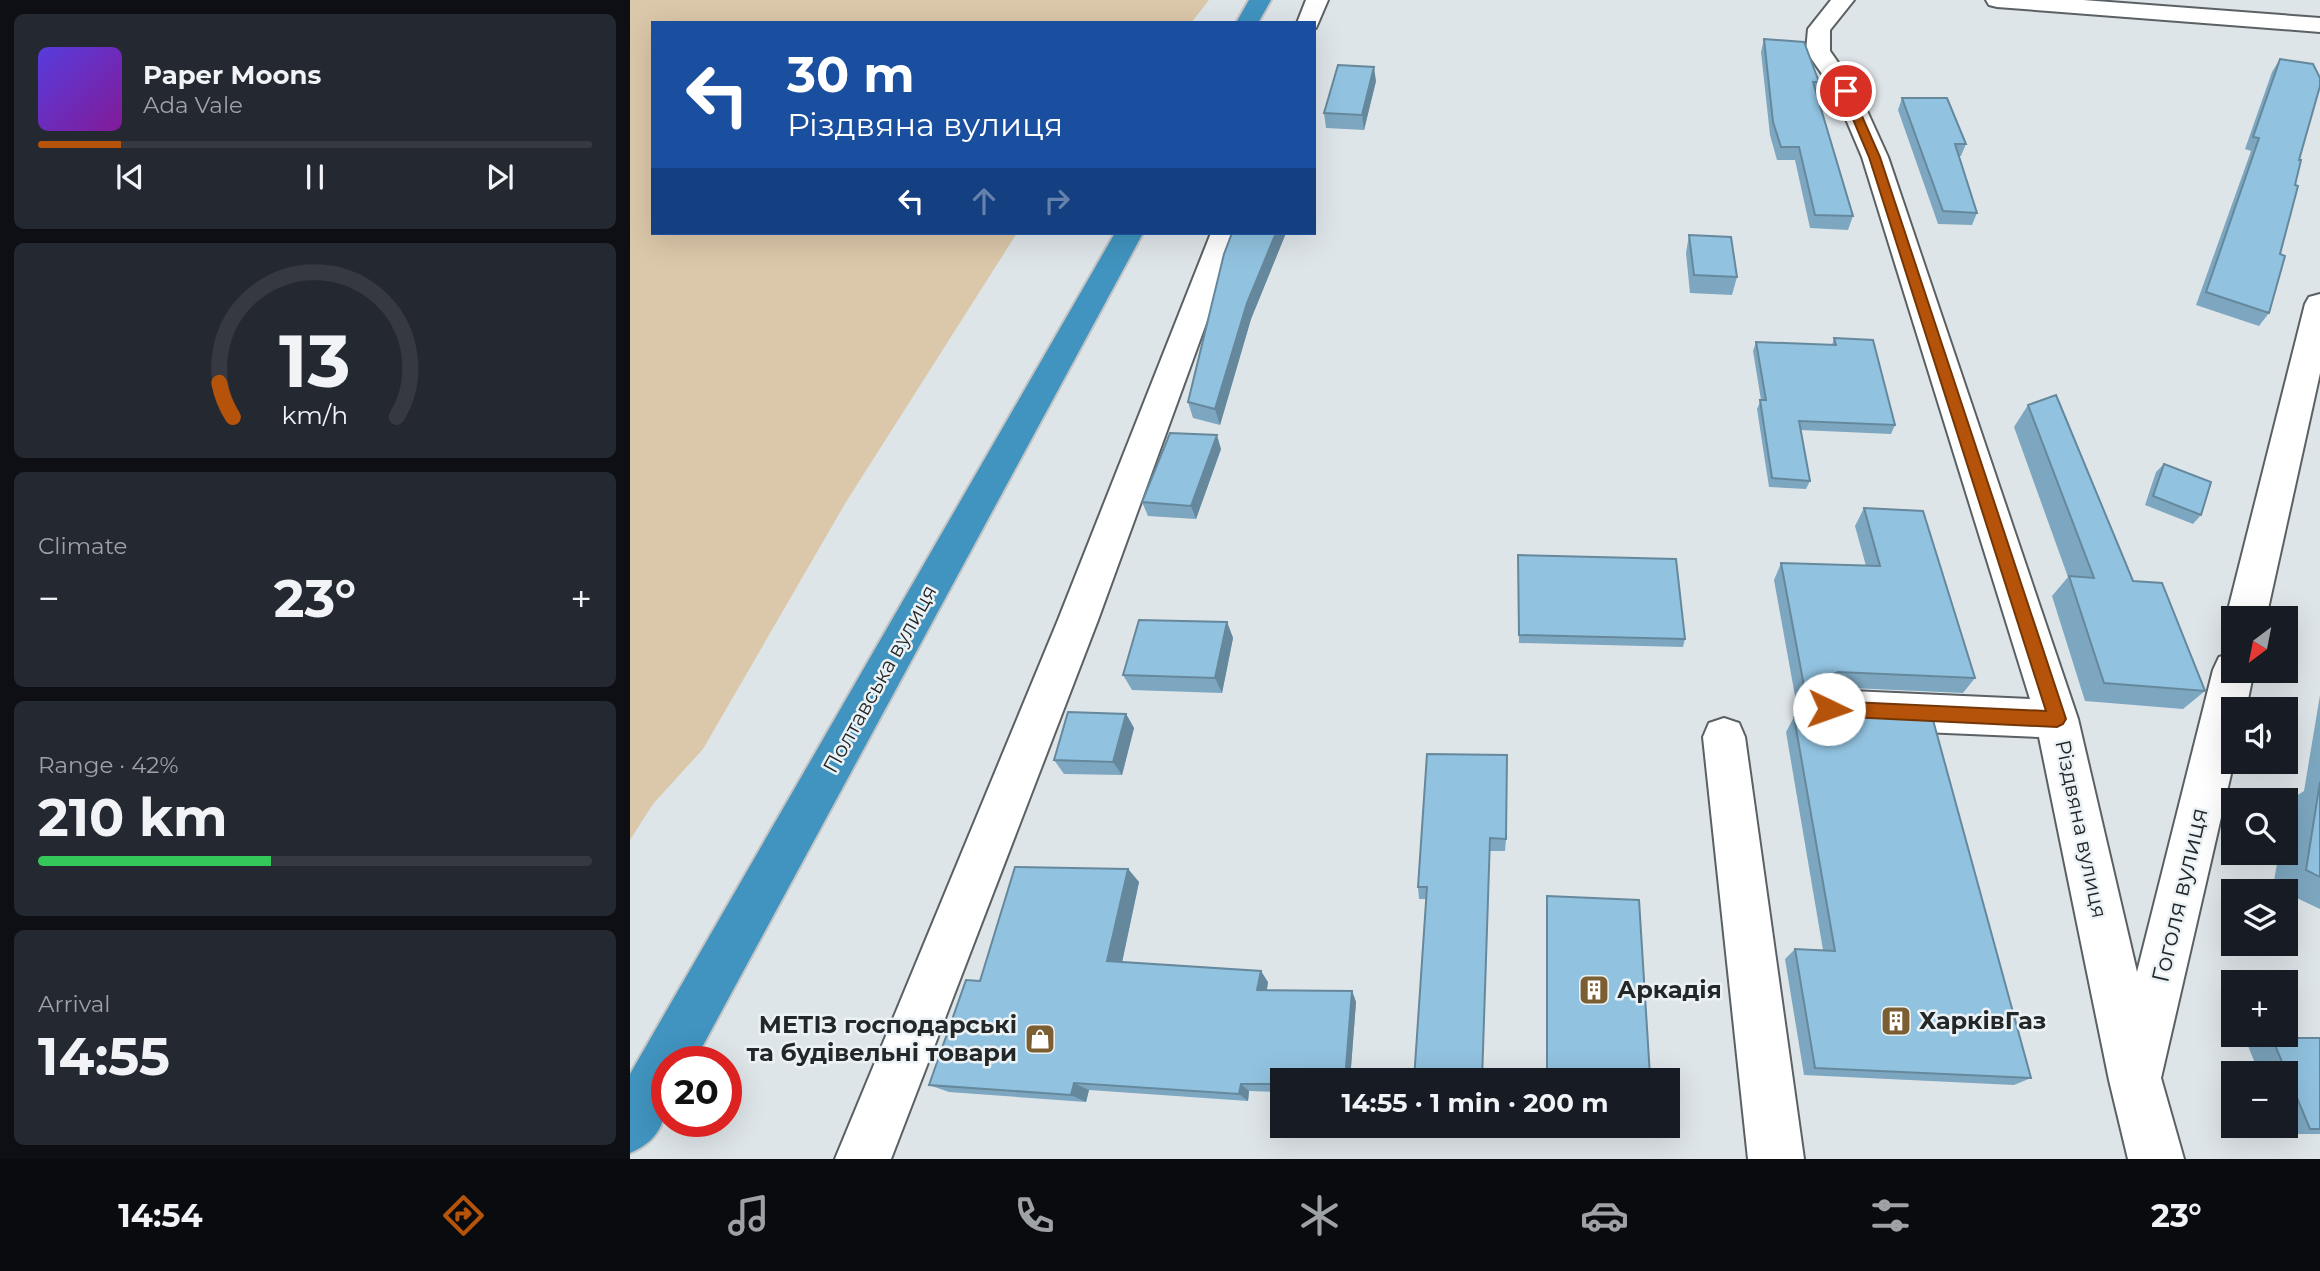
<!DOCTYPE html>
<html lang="en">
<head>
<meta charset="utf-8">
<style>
	:root { --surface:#171b24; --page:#242831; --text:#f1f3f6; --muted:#9ea1a6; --line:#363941; --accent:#b45309 }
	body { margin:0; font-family:Montserrat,sans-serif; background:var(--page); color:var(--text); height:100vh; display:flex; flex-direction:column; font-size:26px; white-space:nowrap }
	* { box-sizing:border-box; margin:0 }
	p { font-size:23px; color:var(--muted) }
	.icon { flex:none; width:38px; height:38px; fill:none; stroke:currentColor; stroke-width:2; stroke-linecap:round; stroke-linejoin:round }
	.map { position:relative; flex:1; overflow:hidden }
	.details { display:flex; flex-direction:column; gap:14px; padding:14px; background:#0d0f14; width:630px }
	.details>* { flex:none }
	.banner { position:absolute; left:21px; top:21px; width:665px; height:214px; border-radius:0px; box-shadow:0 7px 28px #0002; background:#1a4fa0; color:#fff; overflow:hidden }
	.needle { width:46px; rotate:212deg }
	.controls { position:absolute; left:1591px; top:606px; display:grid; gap:14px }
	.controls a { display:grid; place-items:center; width:77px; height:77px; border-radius:0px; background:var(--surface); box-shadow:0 7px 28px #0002; font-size:35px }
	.speed { position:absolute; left:21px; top:1046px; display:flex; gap:14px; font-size:35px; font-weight:700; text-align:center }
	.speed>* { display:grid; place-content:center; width:91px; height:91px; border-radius:50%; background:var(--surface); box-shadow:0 7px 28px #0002; line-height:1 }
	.speed .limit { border:10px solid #d22; background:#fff; color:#111 }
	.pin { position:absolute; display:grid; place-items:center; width:60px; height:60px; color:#fff; margin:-30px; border:4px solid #fff; border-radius:50%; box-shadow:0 2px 7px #0007 }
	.me { position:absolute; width:77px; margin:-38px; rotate:93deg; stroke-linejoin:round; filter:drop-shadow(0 0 5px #0008) }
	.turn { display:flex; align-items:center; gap:24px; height:147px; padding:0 21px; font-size:32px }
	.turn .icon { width:91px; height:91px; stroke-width:2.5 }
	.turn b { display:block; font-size:49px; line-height:60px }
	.lanes { display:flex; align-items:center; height:66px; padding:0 21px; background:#0003; justify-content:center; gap:35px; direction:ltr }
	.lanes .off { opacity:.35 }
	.big { font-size:52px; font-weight:700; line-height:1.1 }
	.details .tile { flex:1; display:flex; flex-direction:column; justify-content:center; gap:10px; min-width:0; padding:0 24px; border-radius:10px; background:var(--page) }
	.details .dial { align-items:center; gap:0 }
	.dial svg { height:182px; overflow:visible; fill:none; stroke:var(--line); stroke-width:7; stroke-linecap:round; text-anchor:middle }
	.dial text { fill:var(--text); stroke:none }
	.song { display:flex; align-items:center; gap:21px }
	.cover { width:84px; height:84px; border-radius:10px; background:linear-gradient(135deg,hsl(250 70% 55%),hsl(290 70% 35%)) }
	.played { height:7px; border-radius:4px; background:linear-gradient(90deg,var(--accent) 15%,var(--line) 15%) }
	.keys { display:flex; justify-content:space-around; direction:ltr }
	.heat { display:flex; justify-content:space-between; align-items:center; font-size:38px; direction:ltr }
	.charge { height:10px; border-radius:5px; background:linear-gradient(90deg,#34c759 42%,var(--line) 0) }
	.trip { position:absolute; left:640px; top:1068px; width:410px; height:70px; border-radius:0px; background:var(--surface); box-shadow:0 7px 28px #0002; font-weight:700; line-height:70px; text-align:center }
	.menu { display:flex; height:112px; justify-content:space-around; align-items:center; background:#090b0e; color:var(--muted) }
	.menu .icon { width:49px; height:49px }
	.menu .active { color:var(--accent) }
	.menu b { font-size:32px; color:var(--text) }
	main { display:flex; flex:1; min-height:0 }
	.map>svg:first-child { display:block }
</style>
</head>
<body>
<main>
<section class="details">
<div class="tile">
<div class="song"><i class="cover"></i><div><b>Paper Moons</b><p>Ada Vale</p></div></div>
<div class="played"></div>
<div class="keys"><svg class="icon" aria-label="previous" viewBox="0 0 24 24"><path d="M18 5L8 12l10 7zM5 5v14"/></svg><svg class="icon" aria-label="pause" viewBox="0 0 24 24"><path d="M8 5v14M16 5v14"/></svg><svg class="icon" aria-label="next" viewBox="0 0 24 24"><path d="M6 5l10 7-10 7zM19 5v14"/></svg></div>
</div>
<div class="tile dial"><svg viewBox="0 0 100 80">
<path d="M14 69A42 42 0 1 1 86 69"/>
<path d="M14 69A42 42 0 0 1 8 54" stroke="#b45309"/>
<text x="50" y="56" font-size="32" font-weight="700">13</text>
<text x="50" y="72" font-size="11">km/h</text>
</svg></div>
<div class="tile"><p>Climate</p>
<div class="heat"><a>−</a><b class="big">23°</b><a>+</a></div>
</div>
<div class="tile"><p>Range · 42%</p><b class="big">210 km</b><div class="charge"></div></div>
<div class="tile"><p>Arrival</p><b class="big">14:55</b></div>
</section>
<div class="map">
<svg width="1690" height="1159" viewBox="0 0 1690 1159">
	<rect width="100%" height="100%" fill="#dee5e9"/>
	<path fill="#dbc7a9" d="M 0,0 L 579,0 L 561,23 L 23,23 L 23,233 L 387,233 L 216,502 L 73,749 L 23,804 L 0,840 Z"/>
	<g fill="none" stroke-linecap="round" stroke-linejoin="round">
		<g stroke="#5a6063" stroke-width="4">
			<path id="minor" d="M 676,0 L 698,0 L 686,28 L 684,23 L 667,23 Z
				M 1201,0 L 1224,0 L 1200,30 L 1200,51 L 1228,91 L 1258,157 L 1448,719 L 1507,972 L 1583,670 L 1589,657 L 1603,653 L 1603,670 L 1624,670 L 1616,709 L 1603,709 L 1604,761 L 1531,1078 L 1554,1159 L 1498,1159 L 1479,1080 L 1409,737 L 1199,728 L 1184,722 L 1178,709 L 1184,696 L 1199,690 L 1400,699 L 1232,157 L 1204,91 L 1176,51 L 1178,29 Z
				M 1356,0 L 1453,0 L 1690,18 L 1690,32 L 1367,7 L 1359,5 Z
				M 581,233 L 609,233 L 468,620 L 261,1159 L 205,1159 L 428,620 Z
				M 1690,294 L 1690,373 L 1636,618 L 1603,618 L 1603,630 L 1596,618 L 1675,304 L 1679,297 Z
				M 1094,718 L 1109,723 L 1115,737 L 1174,1159 L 1118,1159 L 1073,737 L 1079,723 Z"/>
		</g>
		<g stroke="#c2c3c3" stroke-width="4">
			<path id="highway" d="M 619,0 L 641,0 L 628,23 L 606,23 Z
				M 485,233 L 513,233 L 64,1062 L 37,1062 C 37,1102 42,1136 0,1153 L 0,1074 Z"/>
		</g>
		<use href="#minor" fill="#fff" fill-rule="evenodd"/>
		<use href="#highway" fill="#4094bf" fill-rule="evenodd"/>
	</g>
	<path fill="#7da7c0" d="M 1134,39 L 1189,82 L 1186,94 L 1223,216 L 1218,230 L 1180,228 L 1165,160 L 1147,160 L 1140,135 L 1131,52 Z
		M 1650,59 L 1669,160 L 1639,313 L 1629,326 L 1566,305 L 1621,151 L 1615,149 L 1642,72 Z
		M 746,81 L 734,130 L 696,128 L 694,113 Z
		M 1272,98 L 1336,144 L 1331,156 L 1329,156 L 1347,213 L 1342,225 L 1308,224 L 1268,110 Z
		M 602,233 L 656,233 L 621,319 L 590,425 L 563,418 L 558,402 Z
		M 1059,235 L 1107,277 L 1102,295 L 1060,293 L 1056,253 Z
		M 1204,338 L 1265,425 L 1261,434 L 1170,430 L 1180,481 L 1176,489 L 1139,487 L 1127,409 L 1131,400 L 1123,351 L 1126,342 L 1202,345 Z
		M 1398,405 L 1503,581 L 1575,691 L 1553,709 L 1455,701 L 1422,596 L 1438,577 L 1384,427 Z
		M 591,449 L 566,519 L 518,516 L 512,502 Z
		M 1534,464 L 1571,515 L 1563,524 L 1515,505 L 1526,472 Z
		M 1234,508 L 1345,678 L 1333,693 L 1199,687 L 1185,694 L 1184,695 L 1401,1078 L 1384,1085 L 1174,1075 L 1155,959 L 1165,949 L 1193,950 L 1156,732 L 1164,717 L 1169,718 L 1144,580 L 1151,563 L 1236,566 L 1225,526 Z
		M 888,555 L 1055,639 L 1053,647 L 889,643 Z
		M 597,622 L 603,638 L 592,693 L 502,690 L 493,675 Z
		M 1690,695 L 1690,909 L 1656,893 L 1656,891 L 1652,891 L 1643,887 L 1649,852 L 1656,852 L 1656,816 L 1658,801 L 1674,791 Z
		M 496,714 L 504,728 L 492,775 L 434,774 L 424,760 Z
		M 797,754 L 876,839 L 875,851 L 859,851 L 796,899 L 789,899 L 788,887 Z
		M 498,869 L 509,882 L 492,962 L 638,982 L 637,990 L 722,991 L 726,1002 L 720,1080 L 653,1080 L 653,1092 L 619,1091 L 618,1101 L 459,1090 L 456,1102 L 319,1092 L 299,1085 Z
		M 917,896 L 1020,1076 L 1017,1079 L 916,1074 L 916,902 Z
		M 1642,1038 L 1690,1038 L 1690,1134 L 1654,1134 L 1650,1125 L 1656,1125 L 1656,1073 L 1629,1073 L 1618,1046 Z"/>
	<path fill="#66889c" d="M 744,67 L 746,81 L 734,130 L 732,115 Z
		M 646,233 L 656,233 L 621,319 L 590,425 L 585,409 L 617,303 Z
		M 587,435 L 591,449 L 566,519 L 561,506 Z
		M 597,622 L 603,638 L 592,693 L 585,678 Z
		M 1208,672 L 1199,687 L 1182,695 L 1190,680 Z
		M 496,714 L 504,728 L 492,775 L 483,762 Z
		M 498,869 L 509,882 L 490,972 L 477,961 Z
		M 631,971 L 638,982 L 635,1001 L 627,990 Z
		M 722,991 L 726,1002 L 720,1080 L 715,1080 Z
		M 444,1083 L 459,1090 L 456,1102 L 441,1095 Z
		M 611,1084 L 619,1091 L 618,1101 L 609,1094 Z"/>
	<path fill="#91c2df" stroke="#66889c" stroke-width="2" d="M 1134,39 L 1174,42 L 1189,82 L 1183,82 L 1223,216 L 1185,215 L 1169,147 L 1151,147 L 1143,122 Z
		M 1650,59 L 1683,64 L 1690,78 L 1690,86 L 1669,160 L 1671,160 L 1665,185 L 1668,186 L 1650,254 L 1655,256 L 1639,313 L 1576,292 L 1629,138 L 1623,137 Z
		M 708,65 L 744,67 L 732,115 L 694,113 Z
		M 1272,98 L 1317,98 L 1336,144 L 1325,144 L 1347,213 L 1313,211 Z
		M 602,233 L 646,233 L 617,303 L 585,409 L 558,402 L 594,254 Z
		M 1059,235 L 1101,237 L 1107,277 L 1064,275 Z
		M 1204,338 L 1243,340 L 1265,425 L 1169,421 L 1180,481 L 1142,478 L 1130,400 L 1136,400 L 1126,342 L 1206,345 Z
		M 1426,395 L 1503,581 L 1532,583 L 1575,691 L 1474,683 L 1439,576 L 1464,578 L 1398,405 Z
		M 540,433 L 587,435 L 561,506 L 512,502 Z
		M 1534,464 L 1581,482 L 1571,515 L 1523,496 Z
		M 1234,508 L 1293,511 L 1345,678 L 1208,672 L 1190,680 L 1184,695 L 1192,710 L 1208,716 L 1303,720 L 1401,1078 L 1185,1068 L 1165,949 L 1205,951 L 1164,717 L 1180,718 L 1151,563 L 1250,566 Z
		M 888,555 L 1046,559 L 1055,639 L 889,635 Z
		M 509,620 L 597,622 L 585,678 L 493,675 Z
		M 438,712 L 496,714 L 483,762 L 424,760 Z
		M 797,754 L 877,755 L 876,839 L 860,838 L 852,1080 L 784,1080 L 797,887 L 788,887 Z
		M 1690,782 L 1690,877 L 1676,870 Z
		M 385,867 L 498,869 L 477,961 L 631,971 L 627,990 L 722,991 L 715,1080 L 653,1080 L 653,1084 L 611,1084 L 609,1094 L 444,1083 L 441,1095 L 299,1085 L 336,980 L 350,981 Z
		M 917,896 L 1009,900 L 1020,1076 L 917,1071 Z
		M 1642,1038 L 1690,1038 L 1690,1129 L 1680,1129 Z"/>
	<path fill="#b45309" stroke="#753606" stroke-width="2" d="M 1213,89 L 1221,91 L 1250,157 L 1436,719 L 1433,724 L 1427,727 L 1199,716 L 1193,714 L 1190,709 L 1193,703 L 1199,701 L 1416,711 L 1239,157 L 1211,91 Z"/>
	<defs>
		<g id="building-square" transform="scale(1.575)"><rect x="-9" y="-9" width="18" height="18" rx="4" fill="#7b5f32" stroke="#ebf2f6"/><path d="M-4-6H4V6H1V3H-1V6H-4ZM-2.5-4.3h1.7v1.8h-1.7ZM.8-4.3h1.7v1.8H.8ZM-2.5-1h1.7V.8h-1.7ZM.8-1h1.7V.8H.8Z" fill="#fff"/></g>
		<g id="shop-square" transform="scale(1.575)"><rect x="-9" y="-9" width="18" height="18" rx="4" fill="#7b5f32" stroke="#ebf2f6"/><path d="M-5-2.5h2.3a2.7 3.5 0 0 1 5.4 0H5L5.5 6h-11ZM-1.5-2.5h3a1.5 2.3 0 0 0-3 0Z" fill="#fff"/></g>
	</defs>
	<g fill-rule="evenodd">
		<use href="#building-square" x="964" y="990"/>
		<use href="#building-square" x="1266" y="1021"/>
		<use href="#shop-square" x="410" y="1039"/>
	</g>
	<g text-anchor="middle" stroke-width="5" stroke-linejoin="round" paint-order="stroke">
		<g font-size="21" fill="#242728" stroke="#ebf2f6">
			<text transform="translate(250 679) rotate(-61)" y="7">Полтавська вулиця</text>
			<text transform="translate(1451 829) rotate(78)" y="7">Різдвяна вулиця</text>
		</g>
		<g font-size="24" fill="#242728" stroke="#ebf2f6">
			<text transform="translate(1550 895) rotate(-77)" y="8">Гоголя вулиця</text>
		</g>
		<g font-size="24" font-weight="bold" fill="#242728" stroke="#ebf2f6" text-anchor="start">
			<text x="987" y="998">Аркадія</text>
			<text x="1289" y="1029">ХарківГаз</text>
			<text x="387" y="1033" text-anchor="end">МЕТІЗ господарські<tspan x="387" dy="28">та будівельні товари</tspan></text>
		</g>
	</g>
</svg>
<div class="controls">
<a><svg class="needle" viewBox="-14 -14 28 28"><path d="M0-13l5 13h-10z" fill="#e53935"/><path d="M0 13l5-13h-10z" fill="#9ea1a6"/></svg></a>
<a><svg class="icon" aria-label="sound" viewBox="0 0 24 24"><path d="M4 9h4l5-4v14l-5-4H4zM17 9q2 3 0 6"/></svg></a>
<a><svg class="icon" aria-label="search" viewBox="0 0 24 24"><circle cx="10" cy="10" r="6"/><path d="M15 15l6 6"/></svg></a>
<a><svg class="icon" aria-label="layers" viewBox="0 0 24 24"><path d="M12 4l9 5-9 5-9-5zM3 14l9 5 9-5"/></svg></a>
<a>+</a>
<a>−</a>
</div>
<div class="speed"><div class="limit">20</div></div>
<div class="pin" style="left:1216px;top:91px;background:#d93025"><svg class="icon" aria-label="arrive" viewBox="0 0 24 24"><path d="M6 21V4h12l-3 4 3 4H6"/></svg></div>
<svg class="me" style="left:1199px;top:709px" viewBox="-20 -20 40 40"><circle r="19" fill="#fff"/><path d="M0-13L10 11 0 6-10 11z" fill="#b45309"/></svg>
<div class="trip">14:55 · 1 min · 200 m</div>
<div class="banner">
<div class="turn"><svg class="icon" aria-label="left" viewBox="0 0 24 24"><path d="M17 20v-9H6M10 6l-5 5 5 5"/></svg><div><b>30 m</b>Різдвяна вулиця</div></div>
<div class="lanes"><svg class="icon" aria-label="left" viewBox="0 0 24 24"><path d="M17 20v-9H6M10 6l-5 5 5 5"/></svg><svg class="icon off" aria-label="ahead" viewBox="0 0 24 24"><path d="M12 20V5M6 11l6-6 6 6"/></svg><svg class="icon off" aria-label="right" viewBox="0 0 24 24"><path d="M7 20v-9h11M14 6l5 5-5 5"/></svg></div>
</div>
</div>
</main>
<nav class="menu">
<b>14:54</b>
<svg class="icon active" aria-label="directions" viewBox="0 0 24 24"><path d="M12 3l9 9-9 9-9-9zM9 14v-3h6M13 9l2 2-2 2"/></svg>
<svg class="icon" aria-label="music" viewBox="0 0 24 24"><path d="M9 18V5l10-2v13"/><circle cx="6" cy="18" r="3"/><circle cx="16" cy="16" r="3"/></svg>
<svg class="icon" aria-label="phone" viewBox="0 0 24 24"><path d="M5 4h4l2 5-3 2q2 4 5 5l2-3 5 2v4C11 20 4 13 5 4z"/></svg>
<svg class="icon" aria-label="climate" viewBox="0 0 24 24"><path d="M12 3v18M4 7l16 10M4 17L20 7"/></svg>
<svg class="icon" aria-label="car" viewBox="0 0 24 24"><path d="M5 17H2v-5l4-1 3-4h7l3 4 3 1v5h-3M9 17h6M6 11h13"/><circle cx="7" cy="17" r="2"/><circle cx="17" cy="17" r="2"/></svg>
<svg class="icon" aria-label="filters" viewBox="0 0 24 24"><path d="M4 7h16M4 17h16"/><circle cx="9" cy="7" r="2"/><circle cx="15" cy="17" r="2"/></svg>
<b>23°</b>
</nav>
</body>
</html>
